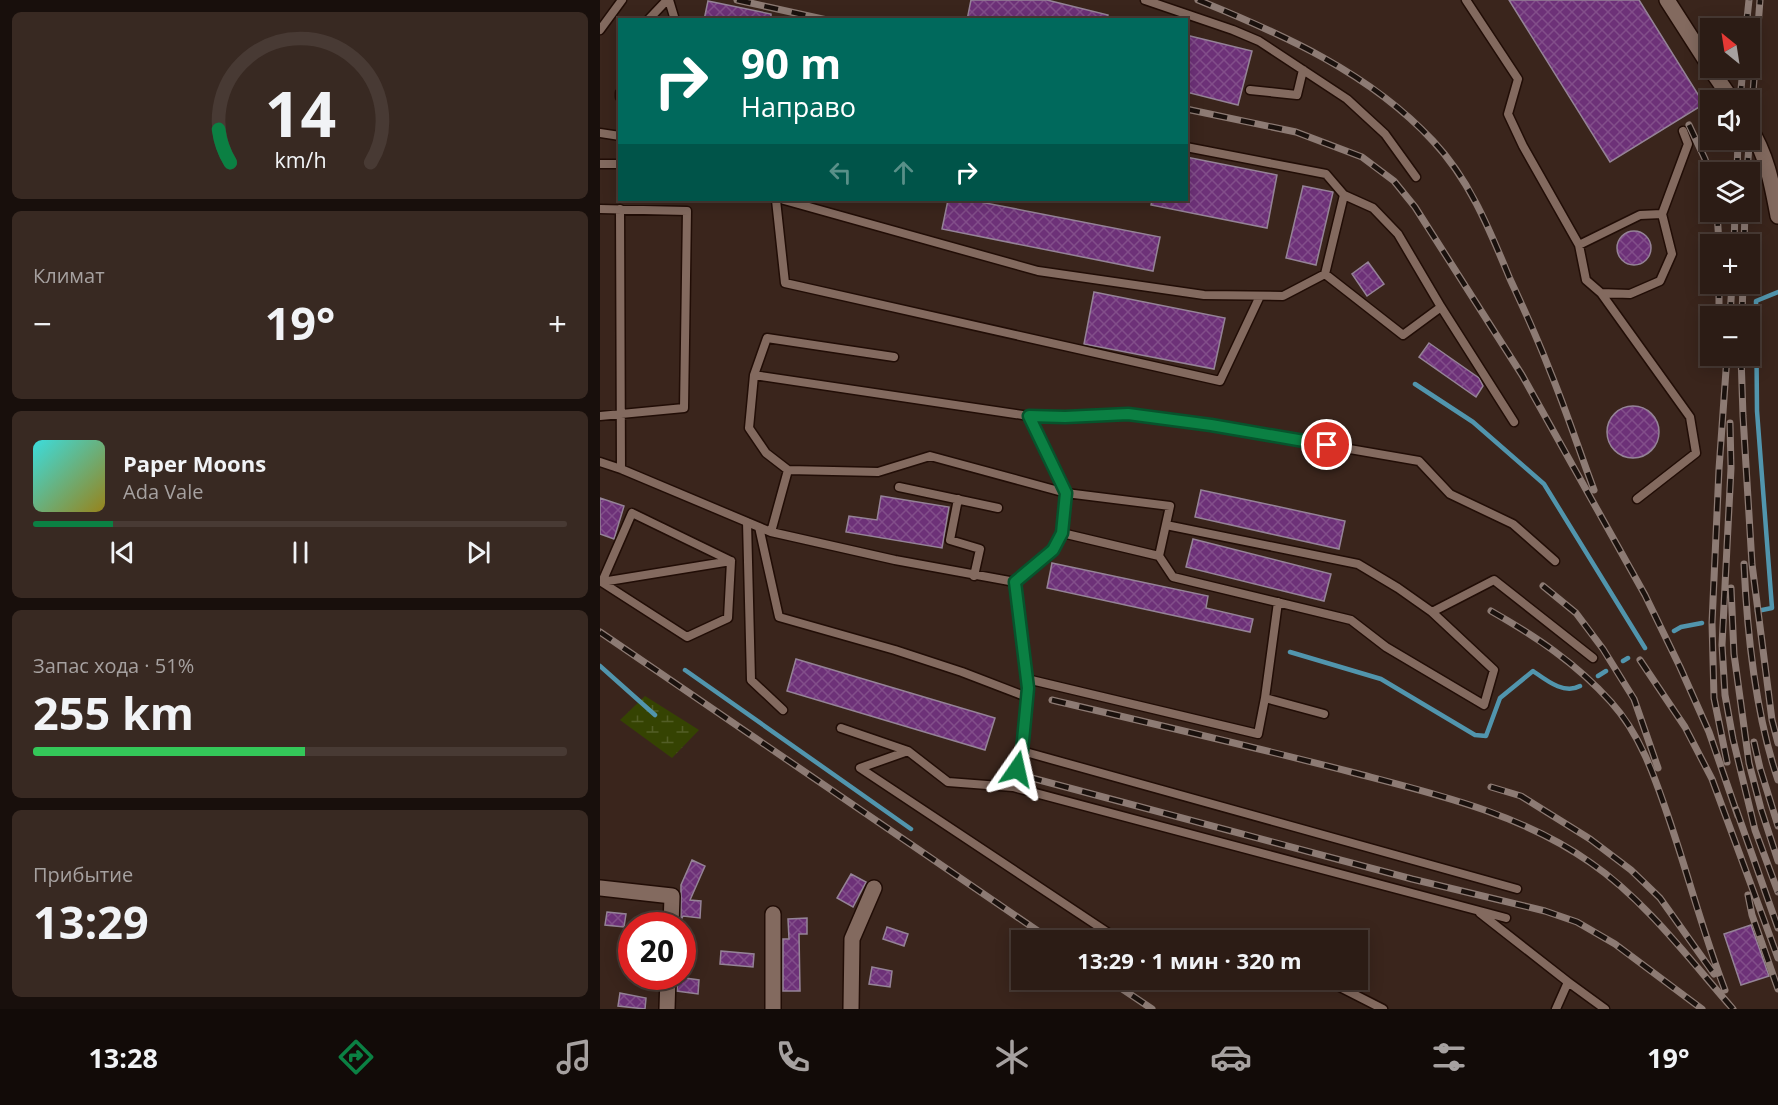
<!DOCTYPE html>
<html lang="ru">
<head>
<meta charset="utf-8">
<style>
	:root { --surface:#2c1c15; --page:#382922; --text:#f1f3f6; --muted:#a6a1a0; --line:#483a34; --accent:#0b8043 }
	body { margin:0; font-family:"Open Sans",sans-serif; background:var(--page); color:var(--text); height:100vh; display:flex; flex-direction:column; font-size:22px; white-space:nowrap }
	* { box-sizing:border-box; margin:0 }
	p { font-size:20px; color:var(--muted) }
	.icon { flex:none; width:33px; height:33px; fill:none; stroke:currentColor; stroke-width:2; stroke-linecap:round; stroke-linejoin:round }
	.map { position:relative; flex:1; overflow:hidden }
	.sheet { display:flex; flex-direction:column; gap:12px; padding:12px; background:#180f0c; width:600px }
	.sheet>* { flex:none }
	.guide { position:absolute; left:18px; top:18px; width:570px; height:183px; border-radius:0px; box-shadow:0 3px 15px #0003,0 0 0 2px var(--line); background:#00695c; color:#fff; overflow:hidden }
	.needle { width:39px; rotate:330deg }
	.tools { position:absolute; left:1100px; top:18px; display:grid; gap:12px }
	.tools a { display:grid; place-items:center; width:60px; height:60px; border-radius:0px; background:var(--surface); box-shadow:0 3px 15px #0003,0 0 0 2px var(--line); font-size:30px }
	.speed { position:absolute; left:18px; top:912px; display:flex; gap:12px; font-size:30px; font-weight:700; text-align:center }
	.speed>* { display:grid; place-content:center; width:78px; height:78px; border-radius:50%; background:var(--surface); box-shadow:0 3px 15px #0003,0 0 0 2px var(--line); line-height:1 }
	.speed .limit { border:9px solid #d22; background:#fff; color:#111 }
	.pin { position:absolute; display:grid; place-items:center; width:51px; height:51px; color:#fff; margin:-26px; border:3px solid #fff; border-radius:50%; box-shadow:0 2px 6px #0007 }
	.me { position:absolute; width:66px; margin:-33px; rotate:11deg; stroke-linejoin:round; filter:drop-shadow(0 0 4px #0008) }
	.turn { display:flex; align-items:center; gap:21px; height:126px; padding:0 24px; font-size:27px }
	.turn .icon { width:78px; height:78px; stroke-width:2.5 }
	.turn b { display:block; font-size:42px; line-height:51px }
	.lanes { display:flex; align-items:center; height:57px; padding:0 24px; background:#0003; justify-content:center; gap:30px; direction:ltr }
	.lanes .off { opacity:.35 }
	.big { font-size:45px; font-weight:700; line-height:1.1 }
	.sheet .tile { flex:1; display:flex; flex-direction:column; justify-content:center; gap:9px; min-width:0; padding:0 21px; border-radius:9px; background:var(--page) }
	.sheet .dial { align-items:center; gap:0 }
	.dial svg { height:156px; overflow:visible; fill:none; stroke:var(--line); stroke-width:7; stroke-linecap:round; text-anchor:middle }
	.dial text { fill:var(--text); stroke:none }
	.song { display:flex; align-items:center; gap:18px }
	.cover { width:72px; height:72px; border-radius:9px; background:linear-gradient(135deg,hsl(180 70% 55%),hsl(50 70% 35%)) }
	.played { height:6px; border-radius:3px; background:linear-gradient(90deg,var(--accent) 15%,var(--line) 15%) }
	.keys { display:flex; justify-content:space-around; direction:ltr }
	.heat { display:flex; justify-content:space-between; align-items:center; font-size:33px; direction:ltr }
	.charge { height:9px; border-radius:4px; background:linear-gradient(90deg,#34c759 51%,var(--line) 0) }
	.trip { position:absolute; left:411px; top:930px; width:357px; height:60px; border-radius:0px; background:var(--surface); box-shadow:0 3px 15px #0003,0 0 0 2px var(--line); font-weight:700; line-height:60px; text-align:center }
	.menu { display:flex; height:96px; justify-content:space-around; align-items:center; background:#120b08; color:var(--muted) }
	.menu .icon { width:42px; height:42px }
	.menu .current { color:var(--accent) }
	.menu b { font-size:27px; color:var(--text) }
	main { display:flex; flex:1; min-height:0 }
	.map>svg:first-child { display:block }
</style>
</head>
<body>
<main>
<section class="sheet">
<div class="tile dial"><svg viewBox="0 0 100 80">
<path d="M14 69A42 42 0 1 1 86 69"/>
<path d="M14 69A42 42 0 0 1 8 52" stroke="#0b8043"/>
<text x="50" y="56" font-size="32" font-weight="700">14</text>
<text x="50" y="72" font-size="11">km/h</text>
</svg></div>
<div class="tile"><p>Климат</p>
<div class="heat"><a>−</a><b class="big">19°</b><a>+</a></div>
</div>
<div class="tile">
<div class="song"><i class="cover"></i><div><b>Paper Moons</b><p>Ada Vale</p></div></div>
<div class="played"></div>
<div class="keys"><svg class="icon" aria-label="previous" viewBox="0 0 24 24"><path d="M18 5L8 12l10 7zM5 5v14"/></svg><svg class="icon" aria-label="pause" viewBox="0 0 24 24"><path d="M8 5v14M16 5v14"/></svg><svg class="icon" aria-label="next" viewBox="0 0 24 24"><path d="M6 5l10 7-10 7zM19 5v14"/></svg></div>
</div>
<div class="tile"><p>Запас хода · 51%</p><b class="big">255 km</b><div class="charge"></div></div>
<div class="tile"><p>Прибытие</p><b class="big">13:29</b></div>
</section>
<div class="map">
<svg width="1178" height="1009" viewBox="0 0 1178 1009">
	<defs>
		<pattern id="wetland-marsh" width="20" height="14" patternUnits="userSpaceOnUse" patternTransform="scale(1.5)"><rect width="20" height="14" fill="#354302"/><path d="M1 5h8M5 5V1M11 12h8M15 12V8" fill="none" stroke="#525d26"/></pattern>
		<pattern id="building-cross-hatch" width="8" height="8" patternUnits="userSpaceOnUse" patternTransform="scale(1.5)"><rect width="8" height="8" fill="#6d3178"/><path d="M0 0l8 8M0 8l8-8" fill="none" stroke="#824e8a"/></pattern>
	</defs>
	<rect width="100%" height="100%" fill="#3a251c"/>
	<path fill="url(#wetland-marsh)" d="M 45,696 L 99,730 L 72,758 L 20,720 Z"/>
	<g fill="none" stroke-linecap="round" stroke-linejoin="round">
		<path stroke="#5195ad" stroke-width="4.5" d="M 815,384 L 873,422 L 944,484 L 1045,648
			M 1157,611 L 1172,608 L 1157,411 L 1156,301 L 1178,292
			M 1074,631 L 1081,627 L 1102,623
			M 690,652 L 781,679 L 875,735 L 886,736 L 900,698 L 933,671 C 946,680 964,695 980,686
			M 1023,661 L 1028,658
			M 0,666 L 55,715
			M 85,670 L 311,829
			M 998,676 L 1006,671"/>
	</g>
	<path fill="url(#building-cross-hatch)" stroke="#958397" stroke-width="1.5" d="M 371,0 L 447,0 L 508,15 L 507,20 L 367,20 Z
		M 909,0 L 1039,0 L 1104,104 L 1010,162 Z
		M 108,1 L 171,14 L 171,20 L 104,20 Z
		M 586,35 L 652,51 L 638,105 L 586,92 Z
		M 586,157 L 677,175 L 667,228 L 551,205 L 552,200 L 586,200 Z
		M 703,186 L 733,192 L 716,265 L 686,258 Z
		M 348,200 L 370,200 L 560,237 L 553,271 L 342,229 Z
		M1017 248a17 17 0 1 1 34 0a17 17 0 1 1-34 0Z
		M 768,262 L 784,284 L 767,296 L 752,274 Z
		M 494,292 L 625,318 L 614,369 L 484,344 Z
		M 829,343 L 879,378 L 883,386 L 876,397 L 819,357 Z
		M1007 432a26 26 0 1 1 52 0a26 26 0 1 1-52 0Z
		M 601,490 L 745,521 L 739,549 L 595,517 Z
		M 281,496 L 349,507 L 342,548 L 246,532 L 249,516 L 277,520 Z
		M 0,498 L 24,506 L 14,539 L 0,534 Z
		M 593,539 L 731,574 L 724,601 L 586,567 Z
		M 452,563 L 608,596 L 606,608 L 653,619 L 650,632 L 447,588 Z
		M 196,659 L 395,718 L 385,750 L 187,691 Z
		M 92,860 L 105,866 L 90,900 L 101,901 L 100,918 L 83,916 L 81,920 L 81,885 Z
		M 251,874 L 266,882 L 253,907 L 237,898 Z
		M 7,912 L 26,914 L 24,927 L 5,925 Z
		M 207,918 L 207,934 L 199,934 L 200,991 L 183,991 L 183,939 L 189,939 L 188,919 Z
		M 1151,925 L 1169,976 L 1141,985 L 1124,934 Z
		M 287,927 L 308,934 L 304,946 L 283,939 Z
		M 121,951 L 154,954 L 153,967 L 120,964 Z
		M 272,967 L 292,971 L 290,987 L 269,984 Z
		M 78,977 L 99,980 L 98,994 L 77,991 Z
		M 20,993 L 46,998 L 45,1009 L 18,1006 Z"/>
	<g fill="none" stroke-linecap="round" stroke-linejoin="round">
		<g stroke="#210d06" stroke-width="11">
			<path id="service" d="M 69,0 L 75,20
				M 545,0 L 633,30 L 659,41 L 747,99 L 785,134 L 816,177
				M 866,0 L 918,79 L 908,114 L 923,146 L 979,245 L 986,280 L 1001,293 L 1030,294 L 1060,281 L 1072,254 L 1062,214 L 1040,215 L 979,245
				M 48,20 L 67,0
				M 0,30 L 22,0
				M 650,90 L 697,95 L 703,70
				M 20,93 L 20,97
				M 0,133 L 20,136
				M 586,147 L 726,174 L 744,195
				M 0,164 L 20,164
				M 176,200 L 185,283 L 620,381 L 660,296
				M 184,200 L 438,271 L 604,295 L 683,296 L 725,274 L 803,335 L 841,307
				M 0,209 L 87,211 L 84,408 L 0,416
				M 20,209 L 21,469
				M 1062,214 L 1088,144 L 1083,131
				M 725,274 L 744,195 L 773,208 L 798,234 L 841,307 L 914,422
				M 1001,293 L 1090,417 L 1096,453 L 1037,499
				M 154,375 L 429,416 L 466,493 L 570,506 L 559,556 L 462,533
				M 429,416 L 464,417 L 528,414 L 611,425 L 819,461 L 850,494 L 913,524 L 955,561
				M 0,462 L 21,469 L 171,532 L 295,560 L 415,582 L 428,688 L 422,751 L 413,787 L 906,918
				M 188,470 L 166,453 L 149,428 L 154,375 L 167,338 L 294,357
				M 299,487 L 398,508
				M 358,499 L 350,540 L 380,549 L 374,576
				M 147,522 L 151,680 L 183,710
				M 566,525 L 758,564 L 798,588 L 832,612
				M 159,527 L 179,617 L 295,650 L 362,672 L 427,697
				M 171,532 L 188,470 L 278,472 L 330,456 L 466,493 L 462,533 L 453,550 L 415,582
				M 559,556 L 573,577 L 751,620 L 786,647 L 884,705 L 894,670 L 832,612 L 894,580 L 993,658
				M 0,581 L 87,637 L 128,618 L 131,561 L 2,582
				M 2,582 L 32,513 L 131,561
				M 427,679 L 658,734 L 665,698 L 678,602
				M 665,698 L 724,714
				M 241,728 L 308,751 L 348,782 L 413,787
				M 308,751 L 260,768 L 519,940
				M 422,751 L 917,889
				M 880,913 L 968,982 L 956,1009
				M 726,980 L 783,1009
				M 968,982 L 1005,1009"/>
		</g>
		<g stroke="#210d06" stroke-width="18">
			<path id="minor" d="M 1067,0 L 1110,67
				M 1110,68 L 1132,100
				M 1149,127 C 1167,155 1172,184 1178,216
				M 0,888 L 72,896 L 71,926
				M 173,914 L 173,1009
				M 67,1009 L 68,976
				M 251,1009 L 252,939 L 274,888"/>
		</g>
		<use href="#service" stroke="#836a5f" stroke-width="8"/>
		<use href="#minor" stroke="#836a5f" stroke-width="15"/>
		<g stroke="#8d7b74" stroke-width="7">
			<path id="rail" d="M 137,0 L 227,20
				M 598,0 C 682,34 770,73 833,141 C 870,180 890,231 910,279 C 924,309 938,340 950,371 C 966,410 979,450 994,490
				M 1146,28 L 1149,0
				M 1140,100 L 1143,68
				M 586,109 L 696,132 L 762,157 L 794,181 L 815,207 L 922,375 L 1045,595 L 1080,667 L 1109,732 L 1138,816
				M 1089,125 L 1105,159 L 1110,174
				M 1137,172 L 1138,140
				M 1147,172 L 1160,0
				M 1117,212 L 1119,244
				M 1134,244 L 1135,212
				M 1144,244 L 1145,212
				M 1119,284 L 1119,316
				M 1130,316 L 1132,284
				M 1142,316 L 1143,284
				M 1141,356 L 1143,416 L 1152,564 L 1172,720 L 1178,743
				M 1130,423 L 1131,468 L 1122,645 L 1125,695 L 1133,739 L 1155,830 L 1178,892
				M 1144,564 C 1147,631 1156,716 1178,780
				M 943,586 L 976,613 L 1003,649 L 1034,699 L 1058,768
				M 1131,588 L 1134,654 L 1149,763 L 1161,809 L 1178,861
				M 891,611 C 935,636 976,663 1011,702 C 1040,734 1054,775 1068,816 C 1088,874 1103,933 1125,990
				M 0,632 L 451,940
				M 1040,660 L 1085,727 L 1112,779 L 1178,958
				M 452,700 C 553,724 655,747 755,773 C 836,794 922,814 991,863 C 1045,900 1090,960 1133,1009
				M 1154,742 L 1160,768 L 1178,826
				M 1127,762 L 1114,698 L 1112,623 L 1119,469 L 1127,356
				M 428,777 L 812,879 L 945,911 L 977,922 L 1015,944 L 1102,1009
				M 891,787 L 921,796 L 990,839 L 1031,870 L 1060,898 L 1114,974
				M 1136,809 L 1178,928
				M 1148,895 L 1152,915 L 1178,989
				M 509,980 L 552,1009"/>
		</g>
		<use href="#rail" stroke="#1a110d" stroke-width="4.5" stroke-dasharray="14" stroke-linecap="butt"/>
	</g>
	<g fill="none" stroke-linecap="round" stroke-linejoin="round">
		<g stroke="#07532c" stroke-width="15">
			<path id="route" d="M 417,769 L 422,751 L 428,688 L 415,582 L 453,550 L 462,533 L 466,493 L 429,416 L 465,417 L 528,414 L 611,425 L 727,445"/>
		</g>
		<use href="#route" stroke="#0b8043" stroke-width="10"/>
	</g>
</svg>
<div class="tools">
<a><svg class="needle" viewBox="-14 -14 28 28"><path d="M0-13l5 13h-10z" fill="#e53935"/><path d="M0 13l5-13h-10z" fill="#a6a1a0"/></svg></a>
<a><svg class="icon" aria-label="sound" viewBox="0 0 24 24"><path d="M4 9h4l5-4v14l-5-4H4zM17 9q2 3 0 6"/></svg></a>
<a><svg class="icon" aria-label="layers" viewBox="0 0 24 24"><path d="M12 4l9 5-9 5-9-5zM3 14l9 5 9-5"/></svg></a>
<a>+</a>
<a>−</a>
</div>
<div class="speed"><div class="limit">20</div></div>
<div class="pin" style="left:727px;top:445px;background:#d93025"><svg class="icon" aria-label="arrive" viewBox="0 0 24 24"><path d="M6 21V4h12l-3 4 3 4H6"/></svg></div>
<svg class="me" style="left:417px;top:769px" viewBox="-20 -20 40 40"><path d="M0-17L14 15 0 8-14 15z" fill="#0b8043" stroke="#fff" stroke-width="4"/></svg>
<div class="trip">13:29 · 1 мин · 320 m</div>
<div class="guide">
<div class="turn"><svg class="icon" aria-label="right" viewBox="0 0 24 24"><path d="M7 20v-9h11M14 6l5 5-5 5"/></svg><div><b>90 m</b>Направо</div></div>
<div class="lanes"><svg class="icon off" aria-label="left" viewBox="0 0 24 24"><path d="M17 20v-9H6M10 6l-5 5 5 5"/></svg><svg class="icon off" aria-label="ahead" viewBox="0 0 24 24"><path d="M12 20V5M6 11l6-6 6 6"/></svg><svg class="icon" aria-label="right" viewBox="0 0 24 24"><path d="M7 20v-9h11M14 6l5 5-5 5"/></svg></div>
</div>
</div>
</main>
<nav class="menu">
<b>13:28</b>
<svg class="icon current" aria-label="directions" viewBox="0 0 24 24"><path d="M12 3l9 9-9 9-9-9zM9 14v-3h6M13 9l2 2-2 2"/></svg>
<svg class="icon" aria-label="music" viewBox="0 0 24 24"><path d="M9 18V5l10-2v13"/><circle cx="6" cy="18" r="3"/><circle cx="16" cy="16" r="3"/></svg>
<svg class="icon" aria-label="phone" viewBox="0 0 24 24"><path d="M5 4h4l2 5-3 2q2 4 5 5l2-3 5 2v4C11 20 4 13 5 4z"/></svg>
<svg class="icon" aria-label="climate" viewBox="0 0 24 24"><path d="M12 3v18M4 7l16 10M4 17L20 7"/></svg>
<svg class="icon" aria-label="car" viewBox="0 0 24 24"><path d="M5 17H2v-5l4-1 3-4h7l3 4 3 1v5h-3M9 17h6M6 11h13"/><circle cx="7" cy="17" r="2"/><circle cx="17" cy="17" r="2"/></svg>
<svg class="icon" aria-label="filters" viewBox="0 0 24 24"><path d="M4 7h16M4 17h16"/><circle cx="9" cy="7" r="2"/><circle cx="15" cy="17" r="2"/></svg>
<b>19°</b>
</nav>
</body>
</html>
